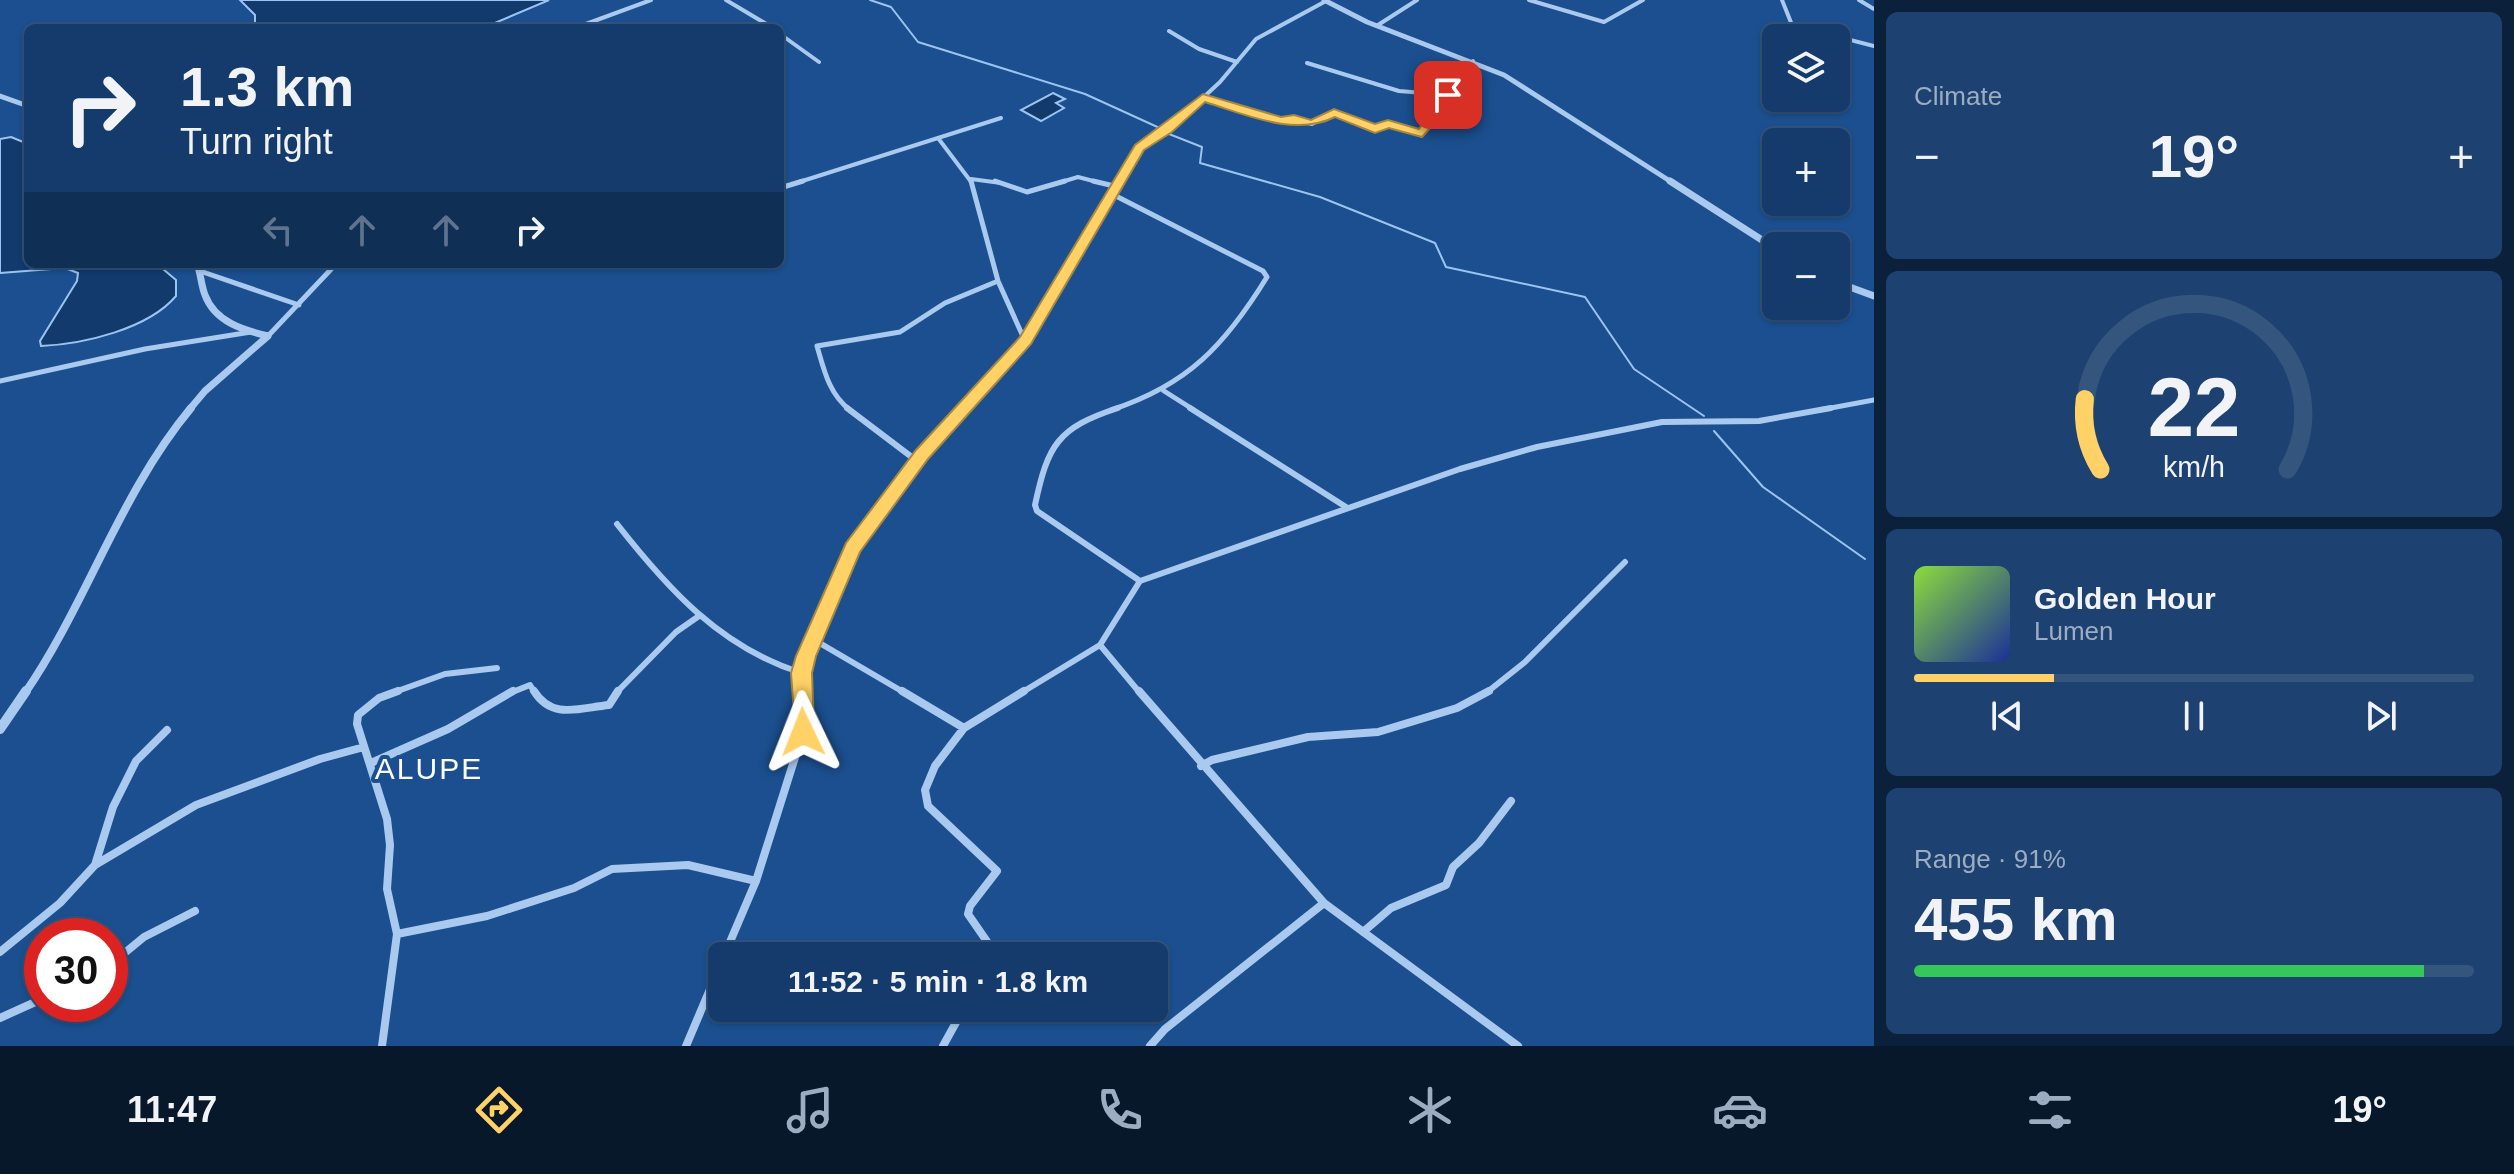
<!DOCTYPE html>
<html lang="en">
<head>
<meta charset="utf-8">
<style>
	:root { --surface:#143b6b; --page:#1d4271; --text:#f1f3f6; --muted:#9dadc1; --line:#33557e; --accent:#ffd166 }
	body { margin:0; font-family:Helvetica,sans-serif; background:var(--page); color:var(--text); height:100vh; display:flex; flex-direction:column; font-size:30px; white-space:nowrap }
	* { box-sizing:border-box; margin:0 }
	p { font-size:26px; color:var(--muted) }
	.icon { flex:none; width:44px; height:44px; fill:none; stroke:currentColor; stroke-width:2; stroke-linecap:round; stroke-linejoin:round }
	.map { position:relative; flex:1; overflow:hidden }
	.panel { display:flex; flex-direction:column; gap:12px; padding:12px; background:#0b203b; width:640px }
	.panel>* { flex:none }
	.guide { position:absolute; left:24px; top:24px; width:760px; height:244px; border-radius:12px; box-shadow:0 2px 6px #0004,0 0 0 2px var(--line); background:#143b6b; color:var(--text); overflow:hidden }
	.controls { position:absolute; left:1762px; top:24px; display:grid; gap:16px }
	.controls a { display:grid; place-items:center; width:88px; height:88px; border-radius:12px; background:var(--surface); box-shadow:0 2px 6px #0004,0 0 0 2px var(--line); font-size:40px }
	.speed { position:absolute; left:24px; top:918px; display:flex; gap:16px; font-size:40px; font-weight:700; text-align:center }
	.speed>* { display:grid; place-content:center; width:104px; height:104px; border-radius:50%; background:var(--surface); box-shadow:0 2px 6px #0004,0 0 0 2px var(--line); line-height:1 }
	.speed .limit { border:12px solid #d22; background:#fff; color:#111 }
	.pin { position:absolute; display:grid; place-items:center; width:68px; height:68px; color:#fff; margin:-34px; border-radius:16px; box-shadow:0 4px 12px #0006 }
	.me { position:absolute; width:88px; margin:-44px; rotate:358deg; stroke-linejoin:round; filter:drop-shadow(0 0 6px #0008) }
	.turn { display:flex; align-items:center; gap:28px; height:168px; padding:0 24px; font-size:36px }
	.turn .icon { width:104px; height:104px; stroke-width:2.5 }
	.turn b { display:block; font-size:56px; line-height:68px }
	.lanes { display:flex; align-items:center; height:76px; padding:0 24px; background:#0003; justify-content:center; gap:40px; direction:ltr }
	.lanes .off { opacity:.35 }
	.big { font-size:60px; font-weight:800; line-height:1.1 }
	.panel .tile { flex:1; display:flex; flex-direction:column; justify-content:center; gap:12px; min-width:0; padding:0 28px; border-radius:12px; background:var(--page) }
	.panel .dial { align-items:center; gap:0 }
	.dial svg { height:208px; overflow:visible; fill:none; stroke:var(--line); stroke-width:7; stroke-linecap:round; text-anchor:middle }
	.dial text { fill:var(--text); stroke:none }
	.song { display:flex; align-items:center; gap:24px }
	.cover { width:96px; height:96px; border-radius:12px; background:linear-gradient(135deg,hsl(90 70% 55%),hsl(230 70% 35%)) }
	.played { height:8px; border-radius:4px; background:linear-gradient(90deg,var(--accent) 25%,var(--line) 25%) }
	.keys { display:flex; justify-content:space-around; direction:ltr }
	.heat { display:flex; justify-content:space-between; align-items:center; font-size:44px; direction:ltr }
	.charge { height:12px; border-radius:6px; background:linear-gradient(90deg,#34c759 91%,var(--line) 0) }
	.trip { position:absolute; left:708px; top:942px; width:460px; height:80px; border-radius:12px; background:var(--surface); box-shadow:0 2px 6px #0004,0 0 0 2px var(--line); font-weight:800; line-height:80px; text-align:center }
	.dock { display:flex; height:128px; justify-content:space-around; align-items:center; background:#08182b; color:var(--muted) }
	.dock .icon { width:56px; height:56px }
	.dock .active { color:var(--accent) }
	.dock b { font-size:36px; color:var(--text) }
	main { display:flex; flex:1; min-height:0 }
	.map>svg:first-child { display:block }
</style>
</head>
<body>
<main>
<div class="map">
<svg width="1874" height="1046" viewBox="0 0 1874 1046">
	<rect width="100%" height="100%" fill="#1b4f8f"/>
	<path fill="#123a6d" stroke="#9cc4f0" stroke-width="2" d="M 240,0 L 549,0 L 483,28 L 255,28 L 255,15 Z
		M 1053,93 L 1065,99 L 1056,103 L 1064,108 L 1041,121 L 1021,110 Z
		M 11,137 L 28,144 L 28,264 L 157,264 L 176,280 L 176,296 C 148,329 84,344 41,346 L 40,341 L 77,281 L 78,273 L 65,268 L 0,273 L 0,139 Z"/>
	<g fill="none" stroke-linecap="round" stroke-linejoin="round">
		<path stroke="#9cc4f0" stroke-width="2" d="M 870,0 L 891,7 L 918,42 L 1085,94 L 1164,130
			M 1169,134 L 1202,147 L 1200,163 L 1320,197 L 1435,243 L 1446,267 L 1585,297 L 1634,369 L 1704,416
			M 1714,431 L 1763,487 L 1865,559"/>
		<path stroke="#a9c9ee" stroke-width="4" d="M 726,0 L 773,28
			M 1529,0 L 1604,22 L 1643,0
			M 1782,0 L 1792,25 L 1874,46
			M 1859,0 L 1874,9
			M 1378,25 L 1417,0
			M 575,28 L 651,0
			M 1169,31 L 1199,49 L 1237,62
			M 780,34 L 819,62
			M 1307,63 L 1399,91 L 1448,95
			M 1203,98 L 1280,121 L 1294,119 L 1312,124 L 1334,113 L 1375,129 L 1388,124 L 1422,133 L 1436,111 L 1449,101 L 1447,93 L 1461,85 L 1464,69 L 1473,61
			M 938,138 L 972,183
			M 971,179 L 1001,183
			M 796,183 L 1001,118
			M 1058,183 L 1078,177 L 1101,183
			M 1116,183 L 1132,155 L 1168,130 L 1220,82 L 1256,39 L 1326,1"/>
		<path stroke="#a9c9ee" stroke-width="5" d="M 971,181 L 998,281 L 1025,341
			M 995,181 L 1027,192 L 1065,181
			M 1093,181 L 1114,186
			M 780,188 L 803,181
			M 1110,193 L 1263,271 L 1267,277 C 1225,345 1188,385 1111,410
			M 200,271 L 299,305
			M 268,336 L 336,264
			M 0,381 L 145,349 L 251,332
			M 1164,391 L 1194,410
			M 850,410 C 829,394 824,370 817,346 L 900,332 L 945,303 L 998,281
			M 963,410 L 1025,341 L 1117,181
			M 1820,410 L 1874,400"/>
		<path stroke="#a9c9ee" stroke-width="6" d="M 847,408 L 917,461
			M 1118,408 C 1057,428 1048,445 1035,505 L 1037,511 L 1140,581
			M 1190,408 L 1346,507
			M 617,524 C 668,589 721,648 802,673
			M 811,638 L 905,693
			M 392,693 L 445,674 L 497,668
			M 510,693 L 530,685 L 535,693
			M 616,693 L 676,632 L 699,616
			M 802,693 C 801,597 903,476 965,408
			M 1021,693 L 1100,645
			M 1140,693 L 1100,645 L 1140,581 L 1460,469 L 1537,447 L 1662,422 L 1759,421 L 1831,408
			M 1486,693 L 1525,662 L 1625,562"/>
		<path stroke="#a9c9ee" stroke-width="8" d="M 534,691 C 552,720 579,708 609,705 L 618,691
			M 902,691 L 964,728
			M 1139,691 L 1324,903 L 1518,1046
			M 371,763 L 448,729 L 513,691
			M 1201,766 L 1212,760 L 1308,737 L 1378,732 L 1457,708 L 1489,691
			M 95,865 L 196,805 L 320,759 L 364,747
			M 1363,932 L 1391,908 L 1446,885 L 1453,867 L 1479,843 L 1511,801
			M 397,934 L 487,916 L 574,888 L 612,869 L 688,865 L 756,881
			M 0,952 L 60,903 L 95,865 L 113,807 L 136,761 L 167,730
			M 724,956 L 756,881 L 803,732 L 802,691
			M 997,956 L 968,914 L 970,906 L 997,871 L 928,806 L 925,790 L 935,766 L 964,728 L 1024,691
			M 110,965 L 144,937 L 195,911
			M 0,1018 L 42,999
			M 382,1046 L 397,934 L 387,889 L 390,845 L 387,819 L 357,724 L 358,715 L 379,698 L 398,691
			M 686,1046 L 722,961
			M 943,1046 L 964,1008
			M 1150,1046 L 1165,1029 L 1324,903"/>
		<path stroke="#a9c9ee" stroke-width="5" d="M 1324,0 L 1367,22 L 1504,75 L 1673,183
			M 0,96 L 28,106"/>
		<path stroke="#a9c9ee" stroke-width="7" d="M 1670,181 L 1776,249
			M 197,264 C 201,274 201,285 205,295 C 215,322 243,330 268,336
			M 1836,282 L 1874,296
			M 189,410 L 205,391 L 268,336"/>
		<path stroke="#a9c9ee" stroke-width="8" d="M 25,693 C 87,603 120,493 191,408"/>
		<path stroke="#a9c9ee" stroke-width="10" d="M 0,729 L 26,691"/>
	</g>
	<path fill="#ffd166" stroke="#a68842" stroke-width="2" d="M 1444,93 L 1453,93 L 1455,101 L 1422,137 L 1389,128 L 1375,133 L 1335,117 C 1295,137 1247,115 1205,102 L 1172,132 L 1144,150 L 1031,344 L 928,459 L 860,552 L 816,656 L 812,673 L 814,732 L 811,739 L 803,742 L 796,739 L 791,673 L 796,656 L 846,543 L 916,450 L 1020,337 L 1135,145 L 1203,94 L 1281,117 L 1294,115 L 1311,120 L 1334,109 L 1375,124 L 1388,120 L 1419,129 L 1432,109 L 1443,100 Z"/>
	<g text-anchor="middle" stroke-width="8" stroke-linejoin="round" paint-order="stroke">
		<g font-size="30" letter-spacing="2" fill="#fff" stroke="#1b4f8f">
			<text x="429" y="779">ALUPE</text>
		</g>
	</g>
</svg>
<div class="controls">
<a><svg class="icon" aria-label="layers" viewBox="0 0 24 24"><path d="M12 4l9 5-9 5-9-5zM3 14l9 5 9-5"/></svg></a>
<a>+</a>
<a>−</a>
</div>
<div class="speed"><div class="limit">30</div></div>
<div class="pin" style="left:1448px;top:95px;background:#d93025"><svg class="icon" aria-label="arrive" viewBox="0 0 24 24"><path d="M6 21V4h12l-3 4 3 4H6"/></svg></div>
<svg class="me" style="left:803px;top:732px" viewBox="-20 -20 40 40"><path d="M0-17L14 15 0 8-14 15z" fill="#ffd166" stroke="#fff" stroke-width="4"/></svg>
<div class="trip">11:52 · 5 min · 1.8 km</div>
<div class="guide">
<div class="turn"><svg class="icon" aria-label="right" viewBox="0 0 24 24"><path d="M7 20v-9h11M14 6l5 5-5 5"/></svg><div><b>1.3 km</b>Turn right</div></div>
<div class="lanes"><svg class="icon off" aria-label="left" viewBox="0 0 24 24"><path d="M17 20v-9H6M10 6l-5 5 5 5"/></svg><svg class="icon off" aria-label="ahead" viewBox="0 0 24 24"><path d="M12 20V5M6 11l6-6 6 6"/></svg><svg class="icon off" aria-label="ahead" viewBox="0 0 24 24"><path d="M12 20V5M6 11l6-6 6 6"/></svg><svg class="icon" aria-label="right" viewBox="0 0 24 24"><path d="M7 20v-9h11M14 6l5 5-5 5"/></svg></div>
</div>
</div>
<section class="panel">
<div class="tile"><p>Climate</p>
<div class="heat"><a>−</a><b class="big">19°</b><a>+</a></div>
</div>
<div class="tile dial"><svg viewBox="0 0 100 80">
<path d="M14 69A42 42 0 1 1 86 69"/>
<path d="M14 69A42 42 0 0 1 8 42" stroke="#ffd166"/>
<text x="50" y="56" font-size="32" font-weight="700">22</text>
<text x="50" y="72" font-size="11">km/h</text>
</svg></div>
<div class="tile">
<div class="song"><i class="cover"></i><div><b>Golden Hour</b><p>Lumen</p></div></div>
<div class="played"></div>
<div class="keys"><svg class="icon" aria-label="previous" viewBox="0 0 24 24"><path d="M18 5L8 12l10 7zM5 5v14"/></svg><svg class="icon" aria-label="pause" viewBox="0 0 24 24"><path d="M8 5v14M16 5v14"/></svg><svg class="icon" aria-label="next" viewBox="0 0 24 24"><path d="M6 5l10 7-10 7zM19 5v14"/></svg></div>
</div>
<div class="tile"><p>Range · 91%</p><b class="big">455 km</b><div class="charge"></div></div>
</section>
</main>
<nav class="dock">
<b>11:47</b>
<svg class="icon active" aria-label="directions" viewBox="0 0 24 24"><path d="M12 3l9 9-9 9-9-9zM9 14v-3h6M13 9l2 2-2 2"/></svg>
<svg class="icon" aria-label="music" viewBox="0 0 24 24"><path d="M9 18V5l10-2v13"/><circle cx="6" cy="18" r="3"/><circle cx="16" cy="16" r="3"/></svg>
<svg class="icon" aria-label="phone" viewBox="0 0 24 24"><path d="M5 4h4l2 5-3 2q2 4 5 5l2-3 5 2v4C11 20 4 13 5 4z"/></svg>
<svg class="icon" aria-label="climate" viewBox="0 0 24 24"><path d="M12 3v18M4 7l16 10M4 17L20 7"/></svg>
<svg class="icon" aria-label="car" viewBox="0 0 24 24"><path d="M5 17H2v-5l4-1 3-4h7l3 4 3 1v5h-3M9 17h6M6 11h13"/><circle cx="7" cy="17" r="2"/><circle cx="17" cy="17" r="2"/></svg>
<svg class="icon" aria-label="filters" viewBox="0 0 24 24"><path d="M4 7h16M4 17h16"/><circle cx="9" cy="7" r="2"/><circle cx="15" cy="17" r="2"/></svg>
<b>19°</b>
</nav>
</body>
</html>
